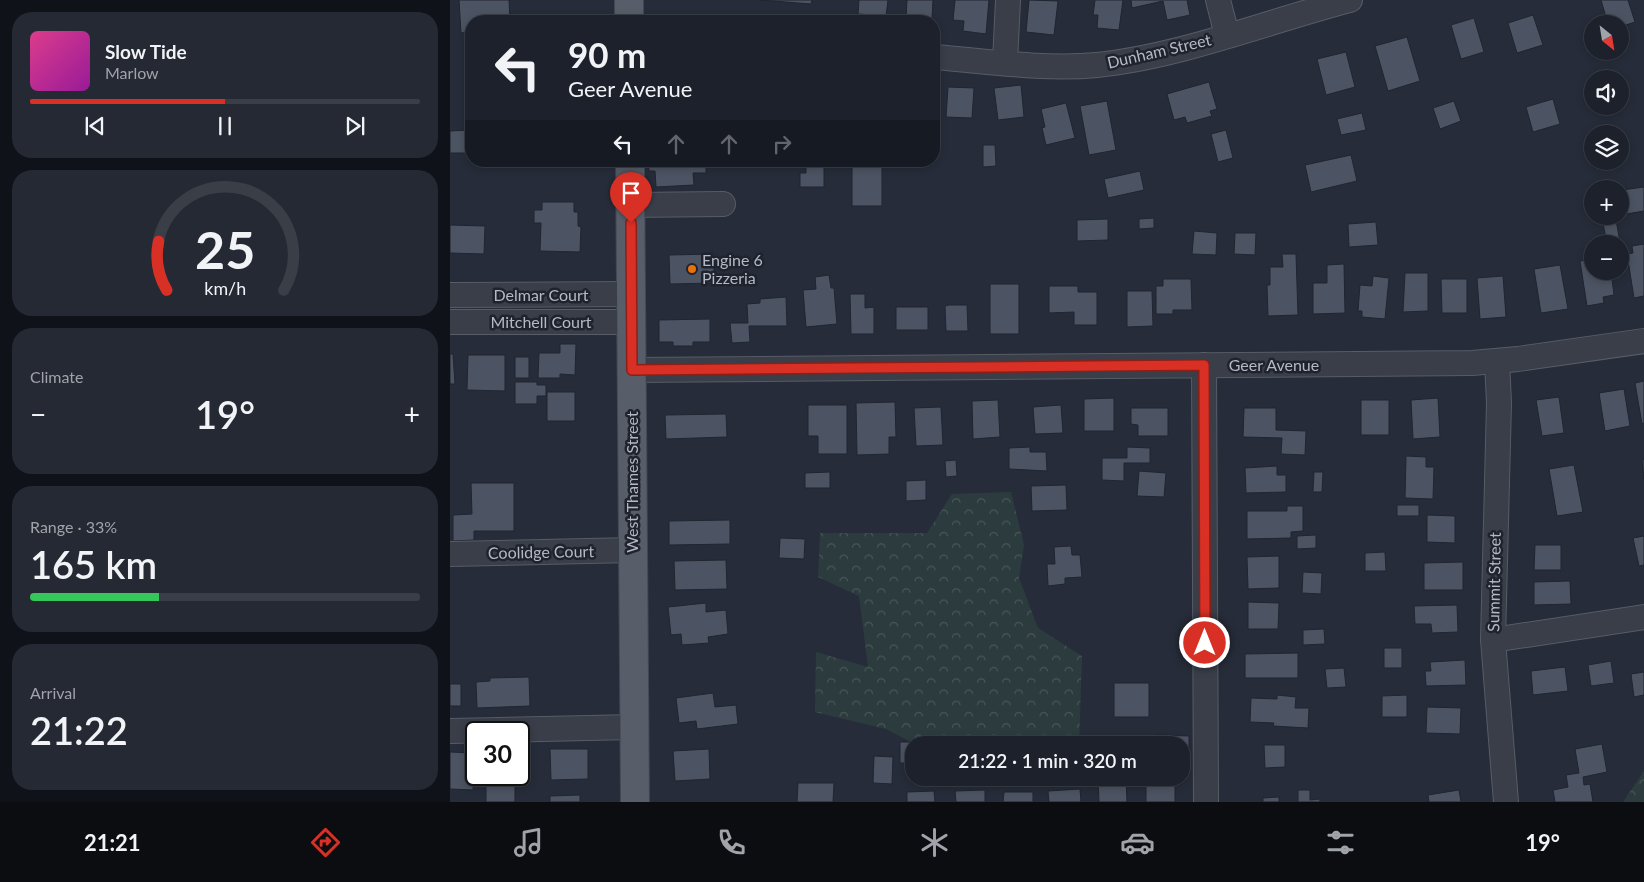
<!DOCTYPE html>
<html lang="en">
<head>
<meta charset="utf-8">
<style>
	:root { --surface:#1c212b; --page:#252933; --text:#f1f3f6; --muted:#a0a3a9; --line:#3a3e47; --accent:#d93025 }
	body { margin:0; font-family:Lato,sans-serif; background:var(--page); color:var(--text); height:100vh; display:flex; flex-direction:column; font-size:19px; white-space:nowrap }
	* { box-sizing:border-box; margin:0 }
	p { font-size:16px; color:var(--muted) }
	.icon { flex:none; width:28px; height:28px; fill:none; stroke:currentColor; stroke-width:2; stroke-linecap:round; stroke-linejoin:round }
	.map { position:relative; flex:1; overflow:hidden }
	.sheet { display:flex; flex-direction:column; gap:12px; padding:12px; background:#0f1218; width:450px }
	.sheet>* { flex:none }
	.banner { position:absolute; left:15px; top:15px; width:475px; height:152px; border-radius:20px; box-shadow:0 2px 8px #0003,0 0 0 1px var(--line); background:#1c212b; color:var(--text); overflow:hidden }
	.needle { width:32px; rotate:150deg }
	.buttons { position:absolute; left:1134px; top:15px; display:grid; gap:10px }
	.buttons a { display:grid; place-items:center; width:45px; height:45px; border-radius:50%; background:var(--surface); box-shadow:0 2px 8px #0003,0 0 0 1px var(--line); font-size:25px }
	.speed { position:absolute; left:15px; top:721px; display:flex; gap:10px; font-size:25px; font-weight:700; text-align:center }
	.speed>* { display:grid; place-content:center; width:65px; height:65px; border-radius:50%; background:var(--surface); box-shadow:0 2px 8px #0003,0 0 0 1px var(--line); line-height:1 }
	.speed .limit { border:2px solid #111; border-radius:8px; background:#fff; color:#111 }
	.pin { position:absolute; display:grid; place-items:center; width:42px; height:42px; color:#fff; margin:-51px -21px; border-radius:50% 50% 50% 0; rotate:-45deg; box-shadow:0 0 5px #0007 }
	.pin .icon { rotate:45deg }
	.me { position:absolute; width:55px; margin:-28px; rotate:0deg; stroke-linejoin:round; filter:drop-shadow(0 0 4px #0008) }
	.turn { display:flex; align-items:center; gap:18px; height:105px; padding:0 20px; font-size:22px }
	.turn .icon { width:65px; height:65px; stroke-width:2.5 }
	.turn b { display:block; font-size:35px; line-height:42px }
	.lanes { display:flex; align-items:center; height:48px; padding:0 20px; background:#0003; justify-content:center; gap:25px; direction:ltr }
	.lanes .off { opacity:.35 }
	.big { font-size:38px; font-weight:600; line-height:1.1 }
	.sheet .widget { flex:1; display:flex; flex-direction:column; justify-content:center; gap:8px; min-width:0; padding:0 18px; border-radius:20px; background:var(--page) }
	.sheet .dial { align-items:center; gap:0 }
	.dial svg { height:130px; overflow:visible; fill:none; stroke:var(--line); stroke-width:7; stroke-linecap:round; text-anchor:middle }
	.dial text { fill:var(--text); stroke:none }
	.song { display:flex; align-items:center; gap:15px }
	.cover { width:60px; height:60px; border-radius:8px; background:linear-gradient(135deg,hsl(330 70% 55%),hsl(300 70% 35%)) }
	.played { height:5px; border-radius:2px; background:linear-gradient(90deg,var(--accent) 50%,var(--line) 50%) }
	.keys { display:flex; justify-content:space-around; direction:ltr }
	.heat { display:flex; justify-content:space-between; align-items:center; font-size:28px; direction:ltr }
	.charge { height:8px; border-radius:4px; background:linear-gradient(90deg,#34c759 33%,var(--line) 0) }
	.trip { position:absolute; left:455px; top:736px; width:285px; height:50px; border-radius:20px; background:var(--surface); box-shadow:0 2px 8px #0003,0 0 0 1px var(--line); font-weight:600; line-height:50px; text-align:center }
	.menu { display:flex; height:80px; justify-content:space-around; align-items:center; background:#0b0d11; color:var(--muted) }
	.menu .icon { width:35px; height:35px }
	.menu .current { color:var(--accent) }
	.menu b { font-size:22px; color:var(--text) }
	main { display:flex; flex:1; min-height:0 }
	.map>svg:first-child { display:block }
</style>
</head>
<body>
<main>
<section class="sheet">
<div class="widget">
<div class="song"><i class="cover"></i><div><b>Slow Tide</b><p>Marlow</p></div></div>
<div class="played"></div>
<div class="keys"><svg class="icon" aria-label="previous" viewBox="0 0 24 24"><path d="M18 5L8 12l10 7zM5 5v14"/></svg><svg class="icon" aria-label="pause" viewBox="0 0 24 24"><path d="M8 5v14M16 5v14"/></svg><svg class="icon" aria-label="next" viewBox="0 0 24 24"><path d="M6 5l10 7-10 7zM19 5v14"/></svg></div>
</div>
<div class="widget dial"><svg viewBox="0 0 100 80">
<path d="M14 69A42 42 0 1 1 86 69"/>
<path d="M14 69A42 42 0 0 1 9 39" stroke="#d93025"/>
<text x="50" y="56" font-size="32" font-weight="700">25</text>
<text x="50" y="72" font-size="11">km/h</text>
</svg></div>
<div class="widget"><p>Climate</p>
<div class="heat"><a>−</a><b class="big">19°</b><a>+</a></div>
</div>
<div class="widget"><p>Range · 33%</p><b class="big">165 km</b><div class="charge"></div></div>
<div class="widget"><p>Arrival</p><b class="big">21:22</b></div>
</section>
<div class="map">
<svg width="1194" height="802" viewBox="0 0 1194 802">
	<defs>
		<pattern id="forest-crowns" width="20" height="18" patternUnits="userSpaceOnUse" patternTransform="scale(1.25)"><rect width="20" height="18" fill="#2c3c3e"/><path d="M2 6a3 3 0 1 1 6 0M12 15a3 3 0 1 1 6 0" fill="none" stroke="#485658"/></pattern>
	</defs>
	<rect width="100%" height="100%" fill="#262c39"/>
	<path fill="url(#forest-crowns)" d="M 561,492 L 574,545 L 569,578 L 588,628 L 632,656 L 629,745 L 467,745 L 436,729 L 365,712 L 366,652 L 418,667 L 409,596 L 368,577 L 370,533 L 477,533 L 502,494 Z
		M 1194,771 L 1194,802 L 1173,802 Z"/>
	<path fill="#4c5362" stroke="#202530" d="M 9,0 L 59,0 L 60,21 L 21,21 L 21,32 L 11,33 Z
		M 310,0 L 362,0 L 361,4 Z
		M 409,0 L 438,0 L 436,16 L 408,14 Z
		M 457,0 L 483,0 L 482,19 L 456,18 Z
		M 505,0 L 539,0 L 536,34 L 513,31 L 514,21 L 503,20 Z
		M 579,0 L 608,1 L 604,35 L 576,32 Z
		M 645,0 L 673,0 L 669,30 L 647,28 L 648,15 L 643,15 Z
		M 681,0 L 737,0 L 740,15 L 717,20 L 713,1 L 682,8 Z
		M 1151,0 L 1178,0 L 1185,22 L 1170,27 L 1170,24 L 1158,24 Z
		M 1083,15 L 1093,45 L 1067,53 L 1058,23 Z
		M 1024,18 L 1034,52 L 1011,59 L 1001,25 Z
		M 957,37 L 970,81 L 938,91 L 925,46 Z
		M 896,52 L 905,87 L 876,95 L 867,59 Z
		M 759,82 L 767,109 L 760,111 L 762,116 L 737,123 L 735,117 L 724,120 L 717,94 Z
		M 571,85 L 574,117 L 548,120 L 544,88 Z
		M 498,87 L 524,88 L 522,118 L 496,117 Z
		M 1103,99 L 1110,124 L 1083,132 L 1076,107 Z
		M 657,101 L 666,150 L 639,155 L 630,106 Z
		M 1004,101 L 1011,121 L 990,129 L 983,108 Z
		M 616,103 L 625,138 L 596,145 L 592,128 L 595,127 L 591,109 Z
		M 912,113 L 916,130 L 891,135 L 887,119 Z
		M 20,124 L 21,124 L 21,161 L 37,161 L 19,162 L 19,153 L 0,153 L 0,131 L 21,130 Z
		M 776,130 L 783,158 L 768,162 L 761,134 Z
		M 533,145 L 545,145 L 546,166 L 533,167 Z
		M 901,155 L 907,181 L 861,192 L 855,165 Z
		M 198,161 L 256,161 L 256,173 L 243,173 L 244,185 L 206,187 L 205,171 L 199,171 Z
		M 356,161 L 374,161 L 374,187 L 350,187 L 350,173 L 356,173 Z
		M 402,167 L 432,167 L 432,206 L 402,206 Z
		M 690,171 L 694,190 L 658,198 L 654,179 Z
		M 1194,187 L 1194,211 L 1176,214 L 1172,190 Z
		M 92,202 L 124,202 L 124,212 L 128,212 L 128,226 L 131,227 L 130,252 L 90,251 L 91,223 L 84,223 L 84,210 L 92,210 Z
		M 704,218 L 704,228 L 689,229 L 689,219 Z
		M 658,219 L 658,240 L 627,241 L 627,220 Z
		M 1166,220 L 1170,242 L 1157,244 L 1153,223 Z
		M 926,222 L 928,245 L 899,247 L 898,224 Z
		M 0,225 L 35,226 L 34,254 L 0,253 Z
		M 744,231 L 767,233 L 766,255 L 742,254 Z
		M 785,233 L 806,233 L 805,255 L 784,254 Z
		M 1194,244 L 1194,296 L 1184,298 L 1177,254 L 1183,253 L 1182,246 Z
		M 264,254 L 264,283 L 220,284 L 219,255 Z
		M 832,254 L 846,254 L 848,315 L 818,316 L 817,285 L 820,285 L 820,267 L 833,267 Z
		M 1142,259 L 1142,271 L 1161,271 L 1164,295 L 1153,297 L 1154,303 L 1137,306 L 1130,261 Z
		M 894,264 L 895,313 L 863,314 L 863,283 L 877,283 L 877,265 Z
		M 1110,265 L 1118,309 L 1091,313 L 1084,269 Z
		M 955,273 L 978,273 L 978,311 L 953,312 Z
		M 379,275 L 381,288 L 384,288 L 387,324 L 356,327 L 353,290 L 366,289 L 365,277 Z
		M 923,276 L 939,278 L 935,319 L 912,317 L 912,311 L 908,311 L 910,285 L 922,286 Z
		M 1053,276 L 1056,317 L 1030,319 L 1027,278 Z
		M 713,279 L 741,279 L 742,310 L 723,310 L 723,314 L 706,314 L 706,286 L 713,286 Z
		M 991,279 L 1017,279 L 1017,313 L 992,313 Z
		M 540,284 L 569,284 L 569,334 L 540,334 Z
		M 599,286 L 628,286 L 628,292 L 647,292 L 647,325 L 624,325 L 624,312 L 599,313 Z
		M 677,291 L 702,291 L 703,326 L 677,327 Z
		M 400,294 L 415,294 L 415,308 L 424,307 L 424,334 L 401,334 Z
		M 336,297 L 337,326 L 299,326 L 300,342 L 282,343 L 280,323 L 298,323 L 297,304 L 310,303 L 310,299 Z
		M 499,305 L 517,305 L 518,331 L 496,331 L 495,306 Z
		M 446,307 L 478,307 L 478,330 L 446,330 Z
		M 260,319 L 260,342 L 243,342 L 243,346 L 223,346 L 223,342 L 209,342 L 209,320 Z
		M 110,344 L 126,344 L 125,375 L 110,374 L 110,378 L 88,378 L 89,353 L 110,353 Z
		M 0,354 L 3,354 L 5,384 L 0,384 Z
		M 18,355 L 55,355 L 55,391 L 17,390 Z
		M 65,357 L 79,357 L 79,378 L 65,378 Z
		M 1194,381 L 1194,423 L 1192,424 L 1185,383 Z
		M 65,382 L 87,382 L 87,385 L 96,385 L 96,396 L 87,396 L 87,404 L 65,404 Z
		M 1174,389 L 1180,426 L 1155,431 L 1149,393 Z
		M 97,392 L 125,392 L 125,421 L 97,421 Z
		M 1109,397 L 1114,433 L 1092,436 L 1086,400 Z
		M 664,398 L 664,431 L 634,431 L 634,399 Z
		M 988,398 L 990,437 L 963,439 L 961,400 Z
		M 548,400 L 550,437 L 523,439 L 522,401 Z
		M 911,400 L 939,400 L 939,435 L 911,435 Z
		M 445,402 L 446,437 L 439,437 L 439,454 L 407,455 L 406,403 Z
		M 358,405 L 397,405 L 397,454 L 368,454 L 368,436 L 358,436 Z
		M 611,405 L 613,433 L 585,434 L 583,407 Z
		M 491,407 L 493,445 L 466,446 L 464,408 Z
		M 681,408 L 718,408 L 718,436 L 688,436 L 688,425 L 681,424 Z
		M 794,408 L 826,408 L 826,430 L 856,431 L 855,455 L 831,454 L 832,438 L 793,437 Z
		M 276,414 L 277,437 L 216,439 L 215,415 Z
		M 580,447 L 580,452 L 596,452 L 597,471 L 559,469 L 559,448 Z
		M 677,447 L 700,448 L 700,463 L 674,463 L 674,481 L 652,480 L 652,458 L 677,458 Z
		M 956,456 L 976,457 L 976,467 L 984,467 L 983,499 L 955,498 Z
		M 1194,459 L 1194,479 L 1192,460 Z
		M 506,460 L 507,476 L 496,477 L 495,461 Z
		M 1124,465 L 1133,512 L 1107,516 L 1099,469 Z
		M 827,466 L 827,475 L 836,475 L 836,492 L 796,493 L 795,468 Z
		M 689,471 L 716,473 L 714,497 L 687,496 Z
		M 380,472 L 380,488 L 355,488 L 355,473 Z
		M 864,472 L 873,472 L 872,492 L 863,492 Z
		M 476,480 L 476,500 L 456,501 L 456,481 Z
		M 21,483 L 64,483 L 64,531 L 24,531 L 24,540 L 3,541 L 3,515 L 22,514 Z
		M 616,485 L 617,510 L 582,511 L 581,486 Z
		M 947,505 L 969,505 L 969,516 L 947,516 Z
		M 837,506 L 853,506 L 853,531 L 841,532 L 841,538 L 797,539 L 797,511 L 837,511 Z
		M 977,515 L 1005,516 L 1005,543 L 977,542 Z
		M 280,520 L 280,544 L 219,545 L 219,521 Z
		M 866,535 L 866,548 L 847,549 L 847,536 Z
		M 1194,536 L 1194,565 L 1189,566 L 1183,538 Z
		M 330,538 L 355,539 L 354,559 L 329,558 Z
		M 1085,545 L 1111,545 L 1111,570 L 1084,570 Z
		M 621,546 L 622,555 L 630,555 L 632,577 L 615,578 L 615,584 L 598,586 L 597,564 L 605,564 L 604,547 Z
		M 935,552 L 936,571 L 915,571 L 915,553 Z
		M 829,556 L 829,588 L 798,589 L 797,557 Z
		M 276,560 L 277,589 L 225,590 L 224,561 Z
		M 1013,562 L 1013,590 L 974,590 L 974,563 Z
		M 853,572 L 872,573 L 871,594 L 852,593 Z
		M 1120,581 L 1121,604 L 1084,605 L 1084,582 Z
		M 798,602 L 829,603 L 828,629 L 798,629 Z
		M 256,603 L 256,612 L 276,610 L 278,634 L 258,637 L 259,643 L 232,645 L 231,634 L 221,635 L 218,607 Z
		M 1007,605 L 1008,632 L 982,633 L 981,624 L 965,624 L 964,606 Z
		M 874,629 L 875,644 L 853,645 L 853,630 Z
		M 934,648 L 952,648 L 952,668 L 934,668 Z
		M 848,653 L 848,678 L 795,678 L 795,654 Z
		M 1015,660 L 1016,685 L 976,686 L 975,671 L 981,671 L 980,662 Z
		M 1161,661 L 1164,683 L 1141,686 L 1138,665 Z
		M 1115,667 L 1118,691 L 1083,695 L 1081,671 Z
		M 894,668 L 896,687 L 877,688 L 875,669 Z
		M 1194,672 L 1194,695 L 1184,697 L 1181,674 Z
		M 79,677 L 80,706 L 27,708 L 26,682 L 40,681 L 40,678 Z
		M 664,683 L 699,683 L 699,717 L 664,717 Z
		M 0,684 L 11,684 L 11,706 L 0,706 Z
		M 263,693 L 265,707 L 286,705 L 288,724 L 247,729 L 246,721 L 229,723 L 226,698 Z
		M 827,695 L 846,697 L 845,708 L 859,708 L 858,728 L 823,726 L 824,723 L 800,722 L 801,698 L 827,699 Z
		M 957,695 L 957,717 L 932,717 L 932,696 Z
		M 977,707 L 1011,708 L 1010,734 L 976,733 Z
		M 706,735 L 739,736 L 739,762 L 731,762 L 731,745 L 706,745 Z
		M 450,742 L 472,742 L 472,745 L 464,745 L 464,763 L 450,763 Z
		M 1152,744 L 1157,772 L 1133,777 L 1134,785 L 1140,784 L 1143,802 L 1105,802 L 1103,790 L 1118,787 L 1116,775 L 1129,773 L 1125,749 Z
		M 814,745 L 835,745 L 835,767 L 815,768 Z
		M 100,749 L 138,749 L 138,779 L 101,780 Z
		M 259,749 L 260,779 L 225,781 L 223,751 Z
		M 0,752 L 24,753 L 23,790 L 0,789 Z
		M 424,756 L 443,757 L 442,784 L 423,783 Z
		M 36,775 L 65,775 L 65,802 L 36,802 Z
		M 676,778 L 677,802 L 649,802 L 648,779 Z
		M 348,783 L 384,783 L 383,802 L 347,802 Z
		M 696,784 L 725,784 L 725,802 L 696,802 Z
		M 630,789 L 631,802 L 599,802 L 598,791 Z
		M 535,790 L 535,802 L 506,802 L 505,791 Z
		M 848,790 L 860,790 L 860,800 L 870,799 L 870,802 L 848,802 Z
		M 1009,790 L 1011,802 L 979,802 L 978,795 Z
		M 484,791 L 485,802 L 457,802 L 457,792 Z
		M 554,792 L 583,792 L 583,802 L 553,802 Z
		M 130,795 L 130,802 L 100,802 L 100,796 Z
		M 829,797 L 829,802 L 813,802 L 813,798 Z"/>
	<g fill="none" stroke-linecap="round" stroke-linejoin="round">
		<g stroke="#575c67" stroke-width="26">
			<path id="minor" d="M 768,0 L 777,35
				M 484,57 C 537,61 593,70 647,65 C 729,57 819,21 900,0
				M 555,62 L 558,0
				M 180,205 L 273,204
				M 0,295 L 181,294
				M 0,322 L 181,322
				M 1047,361 L 1049,403 L 1043,640 L 1056,802
				M 754,365 L 756,802
				M 182,370 L 1022,363 L 1068,359 L 1194,341
				M 0,554 L 183,550
				M 1043,640 L 1194,617
				M 0,731 L 184,727"/>
		</g>
		<g stroke="#424752" stroke-width="30">
			<path id="major" d="M 179,0 L 179,21
				M 180,161 L 185,802"/>
		</g>
		<use href="#minor" stroke="#393e49" stroke-width="24"/>
		<use href="#major" stroke="#575d69" stroke-width="28"/>
	</g>
	<g fill="none" stroke-linecap="round" stroke-linejoin="round">
		<g stroke="#8d1f18" stroke-width="12">
			<path id="route" d="M 181,223 L 182,370 L 754,365 L 755,643"/>
		</g>
		<use href="#route" stroke="#d93025" stroke-width="9"/>
	</g>
	<circle fill="#e8710a" stroke="#1e232e" stroke-width="2" cx="242" cy="269" r="5"/>
	<g text-anchor="middle" stroke-width="5" stroke-linejoin="round" paint-order="stroke">
		<g font-size="16" fill="#b5b9c5" stroke="#1e232e">
			<text transform="translate(709 51) rotate(-13)" y="6">Dunham Street</text>
			<text x="91" y="301">Delmar Court</text>
			<text x="91" y="328">Mitchell Court</text>
			<text x="824" y="371">Geer Avenue</text>
			<text transform="translate(182 482) rotate(-90)" y="6">West Thames Street</text>
			<text transform="translate(91 552) rotate(-1)" y="6">Coolidge Court</text>
			<text transform="translate(1044 582) rotate(-89)" y="6">Summit Street</text>
		</g>
		<g font-size="16" fill="#b5b9c5" stroke="#1e232e" text-anchor="start">
			<text x="252" y="266">Engine 6<tspan x="252" dy="18">Pizzeria</tspan></text>
		</g>
	</g>
</svg>
<div class="buttons">
<a><svg class="needle" viewBox="-14 -14 28 28"><path d="M0-13l5 13h-10z" fill="#e53935"/><path d="M0 13l5-13h-10z" fill="#a0a3a9"/></svg></a>
<a><svg class="icon" aria-label="sound" viewBox="0 0 24 24"><path d="M4 9h4l5-4v14l-5-4H4zM17 9q2 3 0 6"/></svg></a>
<a><svg class="icon" aria-label="layers" viewBox="0 0 24 24"><path d="M12 4l9 5-9 5-9-5zM3 14l9 5 9-5"/></svg></a>
<a>+</a>
<a>−</a>
</div>
<div class="speed"><div class="limit">30</div></div>
<div class="pin" style="left:181px;top:223px;background:#d93025"><svg class="icon" aria-label="arrive" viewBox="0 0 24 24"><path d="M6 21V4h12l-3 4 3 4H6"/></svg></div>
<svg class="me" style="left:755px;top:643px" viewBox="-20 -20 40 40"><circle r="17" fill="#d93025" stroke="#fff" stroke-width="3"/><path d="M0-11L8 9 0 5-8 9z" fill="#fff"/></svg>
<div class="trip">21:22 · 1 min · 320 m</div>
<div class="banner">
<div class="turn"><svg class="icon" aria-label="left" viewBox="0 0 24 24"><path d="M17 20v-9H6M10 6l-5 5 5 5"/></svg><div><b>90 m</b>Geer Avenue</div></div>
<div class="lanes"><svg class="icon" aria-label="left" viewBox="0 0 24 24"><path d="M17 20v-9H6M10 6l-5 5 5 5"/></svg><svg class="icon off" aria-label="ahead" viewBox="0 0 24 24"><path d="M12 20V5M6 11l6-6 6 6"/></svg><svg class="icon off" aria-label="ahead" viewBox="0 0 24 24"><path d="M12 20V5M6 11l6-6 6 6"/></svg><svg class="icon off" aria-label="right" viewBox="0 0 24 24"><path d="M7 20v-9h11M14 6l5 5-5 5"/></svg></div>
</div>
</div>
</main>
<nav class="menu">
<b>21:21</b>
<svg class="icon current" aria-label="directions" viewBox="0 0 24 24"><path d="M12 3l9 9-9 9-9-9zM9 14v-3h6M13 9l2 2-2 2"/></svg>
<svg class="icon" aria-label="music" viewBox="0 0 24 24"><path d="M9 18V5l10-2v13"/><circle cx="6" cy="18" r="3"/><circle cx="16" cy="16" r="3"/></svg>
<svg class="icon" aria-label="phone" viewBox="0 0 24 24"><path d="M5 4h4l2 5-3 2q2 4 5 5l2-3 5 2v4C11 20 4 13 5 4z"/></svg>
<svg class="icon" aria-label="climate" viewBox="0 0 24 24"><path d="M12 3v18M4 7l16 10M4 17L20 7"/></svg>
<svg class="icon" aria-label="car" viewBox="0 0 24 24"><path d="M5 17H2v-5l4-1 3-4h7l3 4 3 1v5h-3M9 17h6M6 11h13"/><circle cx="7" cy="17" r="2"/><circle cx="17" cy="17" r="2"/></svg>
<svg class="icon" aria-label="filters" viewBox="0 0 24 24"><path d="M4 7h16M4 17h16"/><circle cx="9" cy="7" r="2"/><circle cx="15" cy="17" r="2"/></svg>
<b>19°</b>
</nav>
</body>
</html>
